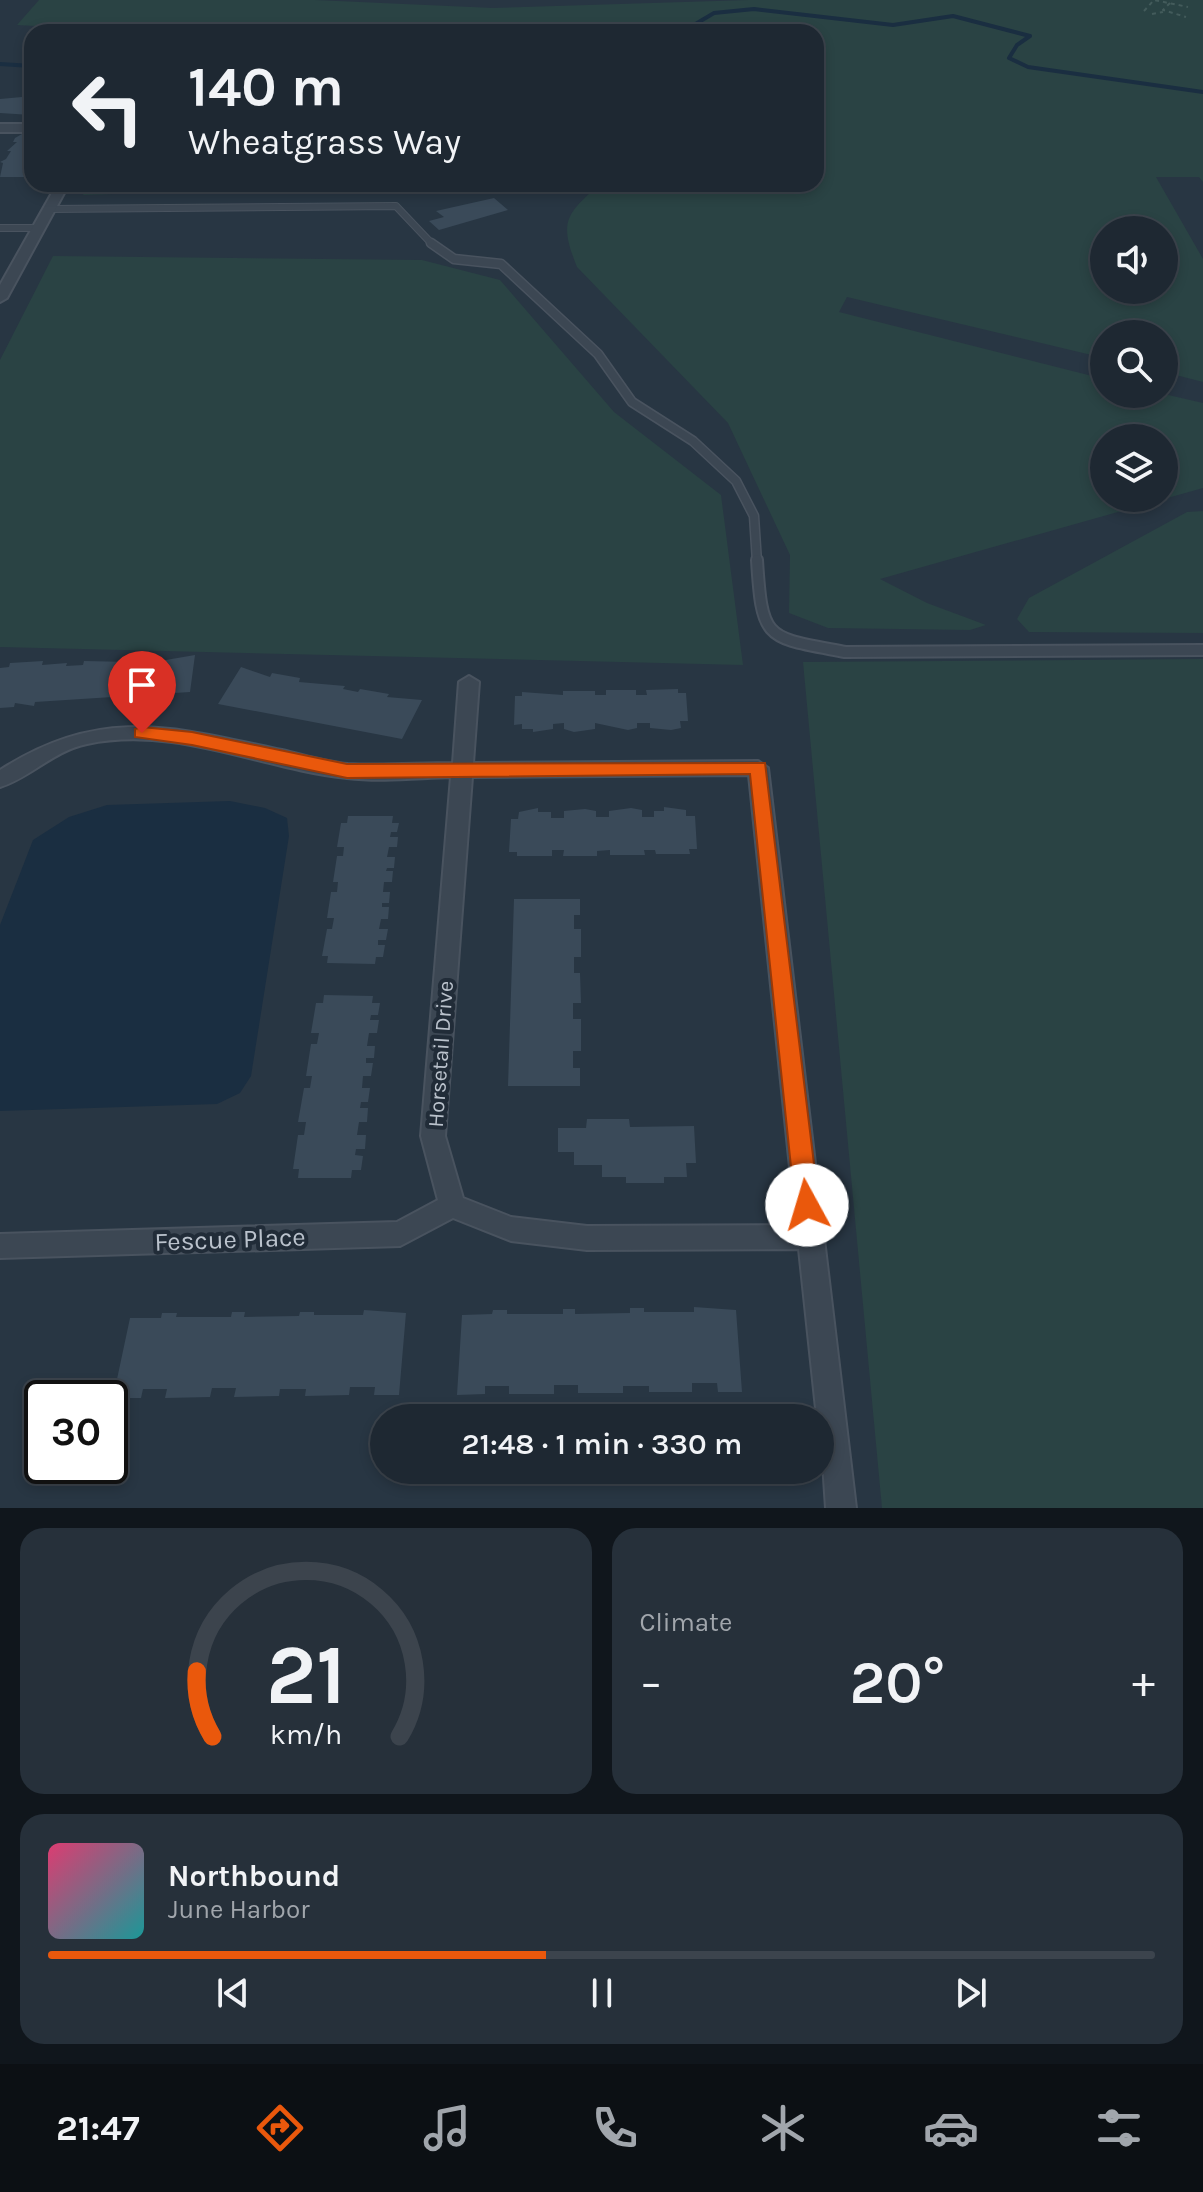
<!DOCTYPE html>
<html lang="en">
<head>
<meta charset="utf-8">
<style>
	:root { --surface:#1e2832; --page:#26303a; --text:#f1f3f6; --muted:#a1a6ac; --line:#3c444d; --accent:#ea580c }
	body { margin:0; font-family:Karla,sans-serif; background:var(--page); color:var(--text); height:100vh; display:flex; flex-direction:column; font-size:30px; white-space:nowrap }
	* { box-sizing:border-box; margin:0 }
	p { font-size:26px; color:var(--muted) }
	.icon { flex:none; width:44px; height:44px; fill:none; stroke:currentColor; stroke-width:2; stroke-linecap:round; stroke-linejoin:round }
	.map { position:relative; height:1508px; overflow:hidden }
	.sheet { display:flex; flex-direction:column; gap:20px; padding:20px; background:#10161c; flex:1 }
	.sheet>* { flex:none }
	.hud { position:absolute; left:24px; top:24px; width:800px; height:168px; border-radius:24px; box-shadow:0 4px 12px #0003,0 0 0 2px var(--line); background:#1e2832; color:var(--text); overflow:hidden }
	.tools { position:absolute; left:1090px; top:216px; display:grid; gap:16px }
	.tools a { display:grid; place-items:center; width:88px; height:88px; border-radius:50%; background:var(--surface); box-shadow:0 4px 12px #0003,0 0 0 2px var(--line); font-size:40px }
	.speed { position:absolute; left:24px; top:1380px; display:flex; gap:16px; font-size:40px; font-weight:700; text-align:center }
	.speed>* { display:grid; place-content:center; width:104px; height:104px; border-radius:50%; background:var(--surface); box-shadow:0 4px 12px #0003,0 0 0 2px var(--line); line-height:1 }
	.speed .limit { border:4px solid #111; border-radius:12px; background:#fff; color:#111 }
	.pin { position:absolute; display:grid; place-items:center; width:68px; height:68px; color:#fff; margin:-82px -34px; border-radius:50% 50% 50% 0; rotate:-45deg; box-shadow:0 0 8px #0007 }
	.pin .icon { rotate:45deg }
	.me { position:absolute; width:88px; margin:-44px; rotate:354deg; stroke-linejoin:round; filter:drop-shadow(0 0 6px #0008) }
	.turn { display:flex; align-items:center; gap:28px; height:168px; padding:0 32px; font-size:36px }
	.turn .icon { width:104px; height:104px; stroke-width:2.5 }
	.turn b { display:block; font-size:56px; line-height:68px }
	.big { font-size:60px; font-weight:600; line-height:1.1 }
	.sheet .card { flex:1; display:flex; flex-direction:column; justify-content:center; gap:12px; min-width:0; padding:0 28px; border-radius:24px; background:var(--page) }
	.sheet .dial { align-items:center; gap:0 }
	.dial svg { height:208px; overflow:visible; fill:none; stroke:var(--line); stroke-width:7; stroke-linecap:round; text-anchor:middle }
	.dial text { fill:var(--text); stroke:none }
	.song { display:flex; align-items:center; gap:24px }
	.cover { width:96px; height:96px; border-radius:12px; background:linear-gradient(135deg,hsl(340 70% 55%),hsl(180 70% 35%)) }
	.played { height:8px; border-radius:4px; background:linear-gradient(90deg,var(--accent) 45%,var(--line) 45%) }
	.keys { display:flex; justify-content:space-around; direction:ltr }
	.heat { display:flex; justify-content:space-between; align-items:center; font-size:44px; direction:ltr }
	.sheet .tiles { flex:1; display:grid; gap:20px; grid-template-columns:1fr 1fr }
	.card:last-child { grid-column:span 2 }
	.trip { position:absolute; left:370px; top:1404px; width:464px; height:80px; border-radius:40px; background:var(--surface); box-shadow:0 4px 12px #0003,0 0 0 2px var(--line); font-weight:600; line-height:80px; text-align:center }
	.dock { display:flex; height:128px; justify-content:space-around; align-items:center; background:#0c1014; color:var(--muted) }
	.dock .icon { width:56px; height:56px }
	.dock .selected { color:var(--accent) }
	.dock b { font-size:36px; color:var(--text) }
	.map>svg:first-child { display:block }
</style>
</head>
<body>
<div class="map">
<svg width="1203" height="1508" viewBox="0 0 1203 1508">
	<rect width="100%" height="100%" fill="#283643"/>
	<path fill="#2a4344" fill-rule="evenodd" d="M 39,0 L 315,0 L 493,8 L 748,0 L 1203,0 L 1203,182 L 1199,177 L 1156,177 L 1203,259 L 1203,382 L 1164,372 L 1164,334 L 1104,334 L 1104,358 L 847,297 L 839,312 L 1104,379 L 1104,394 L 1164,394 L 1203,403 L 1203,488 L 880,579 L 927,603 L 986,625 L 970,630 L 828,628 L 789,613 L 790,555 L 728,423 L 577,267 C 559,222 565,215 600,184 L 816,184 L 816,32 L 79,32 L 71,28 L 17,25 ZM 1164,230 L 1164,290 L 1104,290 L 1104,230 ZM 1164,438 L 1164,498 L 1104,498 L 1104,438 Z
		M 89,184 L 419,184 L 83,195 Z
		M 53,256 L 422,260 L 500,280 L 614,412 L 721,495 L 743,665 L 0,647 L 0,360 Z
		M 1203,511 L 1203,633 L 1029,632 L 1017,619 L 1029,598 L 1187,512 Z
		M 1203,659 L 1203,1508 L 882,1508 L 803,662 Z"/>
	<path fill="#1a2e41" d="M 230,801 L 265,808 L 287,818 L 289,836 L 251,1076 L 240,1093 L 217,1104 L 0,1111 L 0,925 L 33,840 L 69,817 L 107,805 Z"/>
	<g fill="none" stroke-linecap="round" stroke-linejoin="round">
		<path stroke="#1a2e41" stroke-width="4" d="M 417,32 L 451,32
			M 682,32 L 714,13 L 754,9 L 893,25 L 953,16 L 1030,36 L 1017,45 L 1009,58 L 1028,67 L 1203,92
			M 0,64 L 32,66"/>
	</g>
	<path fill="#3a4a59" d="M 22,97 L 32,99 L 31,115 L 0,113 L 0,99 Z
		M 22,134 L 32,134 L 32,177 L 0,177 L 3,163 L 0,162 L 6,159 L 11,151 L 7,151 L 17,142 L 13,142 L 15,138 Z
		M 494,198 L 508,210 L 439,230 L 429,221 L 444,217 L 436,211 Z
		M 195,655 L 190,692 L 35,702 L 34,706 L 15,703 L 14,707 L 0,708 L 0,668 L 9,667 L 10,663 L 43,661 L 42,665 L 67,663 L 66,666 L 83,665 L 84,661 L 131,662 L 132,659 L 161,657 L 160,661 Z
		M 241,667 L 270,677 L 272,673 L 300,678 L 299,682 L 345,686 L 343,689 L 358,692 L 360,689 L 389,694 L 387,697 L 422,700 L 402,739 L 218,704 Z
		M 678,689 L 678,693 L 686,693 L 688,721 L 680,721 L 681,728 L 671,730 L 650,728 L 650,723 L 637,723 L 637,728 L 628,730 L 595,723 L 595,729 L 574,732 L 564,729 L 564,723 L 553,724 L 553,729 L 533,732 L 533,729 L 522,729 L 522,724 L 514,725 L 515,696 L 522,696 L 522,692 L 563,695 L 563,691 L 595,691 L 595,695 L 606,695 L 606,690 L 636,690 L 636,695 L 647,695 L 646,690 Z
		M 664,807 L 686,810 L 686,816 L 695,816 L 697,849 L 689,849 L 690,854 L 656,854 L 655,850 L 644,850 L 645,855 L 610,855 L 610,850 L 597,851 L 597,856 L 563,856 L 564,850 L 552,850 L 552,856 L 517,856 L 517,852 L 509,852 L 511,819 L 518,819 L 519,812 L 538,808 L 538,812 L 551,812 L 551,818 L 564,818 L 564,811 L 585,809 L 596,811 L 596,817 L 609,817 L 609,811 L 631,808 L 642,810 L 642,817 L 654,817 L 654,811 L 664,811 Z
		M 348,816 L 393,816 L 392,823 L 399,823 L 397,832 L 391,832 L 390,837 L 398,837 L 397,847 L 389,847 L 387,857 L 395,857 L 394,868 L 387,868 L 386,871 L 393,871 L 392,882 L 384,882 L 383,892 L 390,892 L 389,903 L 382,903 L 382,907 L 389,907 L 388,919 L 381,919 L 379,929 L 388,929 L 386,940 L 378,940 L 378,945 L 385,945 L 383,957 L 376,957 L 375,964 L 327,963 L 328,956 L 322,956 L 327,929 L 332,929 L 334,918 L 327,918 L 331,892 L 337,892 L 338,882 L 333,882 L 337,856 L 343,856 L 344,847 L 337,847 L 341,823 L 347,823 Z
		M 514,899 L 580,899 L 580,915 L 574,915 L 574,929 L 581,929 L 581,957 L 574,957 L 574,973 L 580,973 L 581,1003 L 573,1003 L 573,1019 L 581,1019 L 581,1051 L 573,1051 L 573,1068 L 580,1068 L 580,1086 L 508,1086 Z
		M 324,995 L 373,996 L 372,1003 L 380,1003 L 378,1015 L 371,1015 L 370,1020 L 379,1020 L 377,1033 L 369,1033 L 367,1046 L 375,1046 L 374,1058 L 366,1058 L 366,1063 L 373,1063 L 371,1076 L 363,1076 L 362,1088 L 370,1088 L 368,1102 L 361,1102 L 360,1108 L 368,1108 L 367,1122 L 359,1122 L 357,1135 L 366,1135 L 365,1149 L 356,1149 L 355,1155 L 363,1156 L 361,1170 L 352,1170 L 351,1178 L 298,1178 L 299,1169 L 293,1169 L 298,1135 L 304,1135 L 306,1122 L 298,1122 L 304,1088 L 310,1088 L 312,1076 L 306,1076 L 311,1044 L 317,1044 L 319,1033 L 311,1033 L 316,1003 L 323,1003 Z
		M 587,1119 L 629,1119 L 630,1127 L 694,1126 L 696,1163 L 686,1163 L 687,1177 L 664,1177 L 664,1183 L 626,1183 L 626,1177 L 602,1177 L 602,1165 L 574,1165 L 574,1152 L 558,1152 L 558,1128 L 586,1128 Z
		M 694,1307 L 736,1310 L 742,1392 L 718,1392 L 717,1383 L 692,1383 L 692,1392 L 649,1392 L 649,1386 L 623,1386 L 623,1393 L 578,1393 L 578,1385 L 554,1385 L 554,1394 L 509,1394 L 509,1386 L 485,1386 L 485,1394 L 457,1395 L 462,1315 L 492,1314 L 493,1310 L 507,1310 L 507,1314 L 563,1314 L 563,1309 L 575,1309 L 575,1314 L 630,1313 L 630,1308 L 644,1308 L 644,1312 L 694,1312 Z
		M 364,1310 L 406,1313 L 399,1395 L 374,1395 L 375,1387 L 350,1387 L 349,1395 L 305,1396 L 306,1389 L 280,1389 L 279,1396 L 234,1397 L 236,1388 L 212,1388 L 210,1397 L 165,1398 L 167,1389 L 143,1389 L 141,1398 L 113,1398 L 130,1318 L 161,1318 L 162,1313 L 177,1313 L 176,1317 L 231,1317 L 232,1312 L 245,1312 L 244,1317 L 299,1316 L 300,1312 L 314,1312 L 314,1315 L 363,1315 Z"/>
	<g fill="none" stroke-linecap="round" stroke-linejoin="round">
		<g stroke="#49535f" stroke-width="8">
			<path id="service-far2" d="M 49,209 L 396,206 L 433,245
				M 0,228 L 38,228"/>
		</g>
		<g stroke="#49535f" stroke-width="11">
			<path id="service-far1" d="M 431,243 L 454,259 L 501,264 L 598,354 L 632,402 L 693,441 L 736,481 L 754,516 L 757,562"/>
		</g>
		<g stroke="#49535f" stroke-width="14">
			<path id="service" d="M 757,560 C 762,642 766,637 845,652 L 1203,650"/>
		</g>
		<g stroke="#49535f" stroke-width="4">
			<path id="minor" d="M 0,124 L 32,124 L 32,132 L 0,132 Z
				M 57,184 L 69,184 L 7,298 L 0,302 L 0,285 Z
				M 469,676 L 479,682 L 473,763 L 758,761 L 768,768 L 856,1508 L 826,1508 L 820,1418 L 817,1418 L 799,1249 L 587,1250 L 511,1241 L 453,1218 L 400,1246 L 0,1258 L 0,1234 L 397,1222 L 438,1200 L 421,1136 L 451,777 C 417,778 381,782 347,778 C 261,769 176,725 87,744 C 53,751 30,778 0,787 L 0,770 C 102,705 172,727 282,750 C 304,755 326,762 348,764 C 383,766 418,763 453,763 L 459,682 ZM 749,775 L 796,1225 L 587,1226 L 511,1217 L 463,1198 L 445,1136 L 472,777 Z"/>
		</g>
		<path stroke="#435b5b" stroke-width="2" stroke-dasharray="4 4" stroke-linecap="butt" d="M 1170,3 L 1163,10 L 1186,17
			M 1144,11 L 1154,0 L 1188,7
			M 1152,14 L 1163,12"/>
		<use href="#service-far2" stroke="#3c4753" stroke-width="6"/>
		<use href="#service-far1" stroke="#3c4753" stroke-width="8"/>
		<use href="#service" stroke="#3c4753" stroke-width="10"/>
		<use href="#minor" fill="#3c4753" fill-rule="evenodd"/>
	</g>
	<path fill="#ea580c" stroke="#983908" stroke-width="2" d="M 142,727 L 192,732 L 347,764 L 765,763 L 819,1205 L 815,1213 L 807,1216 L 799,1213 L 795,1205 L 750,774 L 347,778 L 192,745 L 135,737 L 135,729 Z"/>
	<g text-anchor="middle" stroke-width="8" stroke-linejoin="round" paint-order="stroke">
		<g font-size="22" fill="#bac2cc" stroke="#212c38">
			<text transform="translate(440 1054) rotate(-86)" y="8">Horsetail Drive</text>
		</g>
		<g font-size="26" fill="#bac2cc" stroke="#212c38">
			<text transform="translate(230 1239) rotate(-2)" y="9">Fescue Place</text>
		</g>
	</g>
</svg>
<div class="tools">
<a><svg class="icon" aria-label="sound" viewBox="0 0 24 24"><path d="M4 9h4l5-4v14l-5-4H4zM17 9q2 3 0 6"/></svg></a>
<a><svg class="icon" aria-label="search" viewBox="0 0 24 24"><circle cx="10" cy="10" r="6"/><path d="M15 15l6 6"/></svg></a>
<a><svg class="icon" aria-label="layers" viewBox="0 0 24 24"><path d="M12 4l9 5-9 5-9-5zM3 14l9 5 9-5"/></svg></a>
</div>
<div class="speed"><div class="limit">30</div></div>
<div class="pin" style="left:142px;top:733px;background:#d93025"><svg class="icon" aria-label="arrive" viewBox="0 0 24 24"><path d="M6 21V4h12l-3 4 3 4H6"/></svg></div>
<svg class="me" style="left:807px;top:1205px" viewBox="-20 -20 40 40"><circle r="19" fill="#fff"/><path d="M0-13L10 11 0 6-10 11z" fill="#ea580c"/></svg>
<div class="trip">21:48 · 1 min · 330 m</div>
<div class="hud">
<div class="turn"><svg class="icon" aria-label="left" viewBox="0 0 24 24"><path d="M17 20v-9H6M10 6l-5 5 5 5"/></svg><div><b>140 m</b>Wheatgrass Way</div></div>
</div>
</div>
<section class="sheet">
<div class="tiles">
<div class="card dial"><svg viewBox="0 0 100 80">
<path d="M14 69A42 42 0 1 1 86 69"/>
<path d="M14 69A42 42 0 0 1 8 44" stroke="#ea580c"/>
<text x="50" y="56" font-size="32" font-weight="700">21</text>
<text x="50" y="72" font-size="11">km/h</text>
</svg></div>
<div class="card"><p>Climate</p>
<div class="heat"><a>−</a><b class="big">20°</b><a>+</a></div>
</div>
<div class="card">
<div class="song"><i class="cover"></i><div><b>Northbound</b><p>June Harbor</p></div></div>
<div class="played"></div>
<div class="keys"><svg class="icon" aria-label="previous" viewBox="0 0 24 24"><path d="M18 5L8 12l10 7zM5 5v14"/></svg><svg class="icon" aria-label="pause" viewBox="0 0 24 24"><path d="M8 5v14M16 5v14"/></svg><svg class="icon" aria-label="next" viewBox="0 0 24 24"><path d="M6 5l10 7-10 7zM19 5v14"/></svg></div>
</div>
</div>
</section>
<nav class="dock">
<b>21:47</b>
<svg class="icon selected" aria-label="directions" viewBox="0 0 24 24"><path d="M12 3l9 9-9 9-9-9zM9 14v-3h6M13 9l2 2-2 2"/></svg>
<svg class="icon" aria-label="music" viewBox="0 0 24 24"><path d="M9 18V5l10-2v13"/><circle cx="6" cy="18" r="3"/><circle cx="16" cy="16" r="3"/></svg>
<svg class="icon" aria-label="phone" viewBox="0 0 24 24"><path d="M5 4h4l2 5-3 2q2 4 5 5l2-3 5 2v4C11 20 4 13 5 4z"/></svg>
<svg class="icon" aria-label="climate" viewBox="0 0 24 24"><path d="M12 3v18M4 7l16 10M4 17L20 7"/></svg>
<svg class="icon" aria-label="car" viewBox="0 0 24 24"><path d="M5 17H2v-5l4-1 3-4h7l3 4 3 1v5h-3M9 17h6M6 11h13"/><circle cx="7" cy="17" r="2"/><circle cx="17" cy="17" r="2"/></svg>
<svg class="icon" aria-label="filters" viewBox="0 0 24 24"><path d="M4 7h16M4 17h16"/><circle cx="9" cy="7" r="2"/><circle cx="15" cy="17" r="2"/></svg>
</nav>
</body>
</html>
